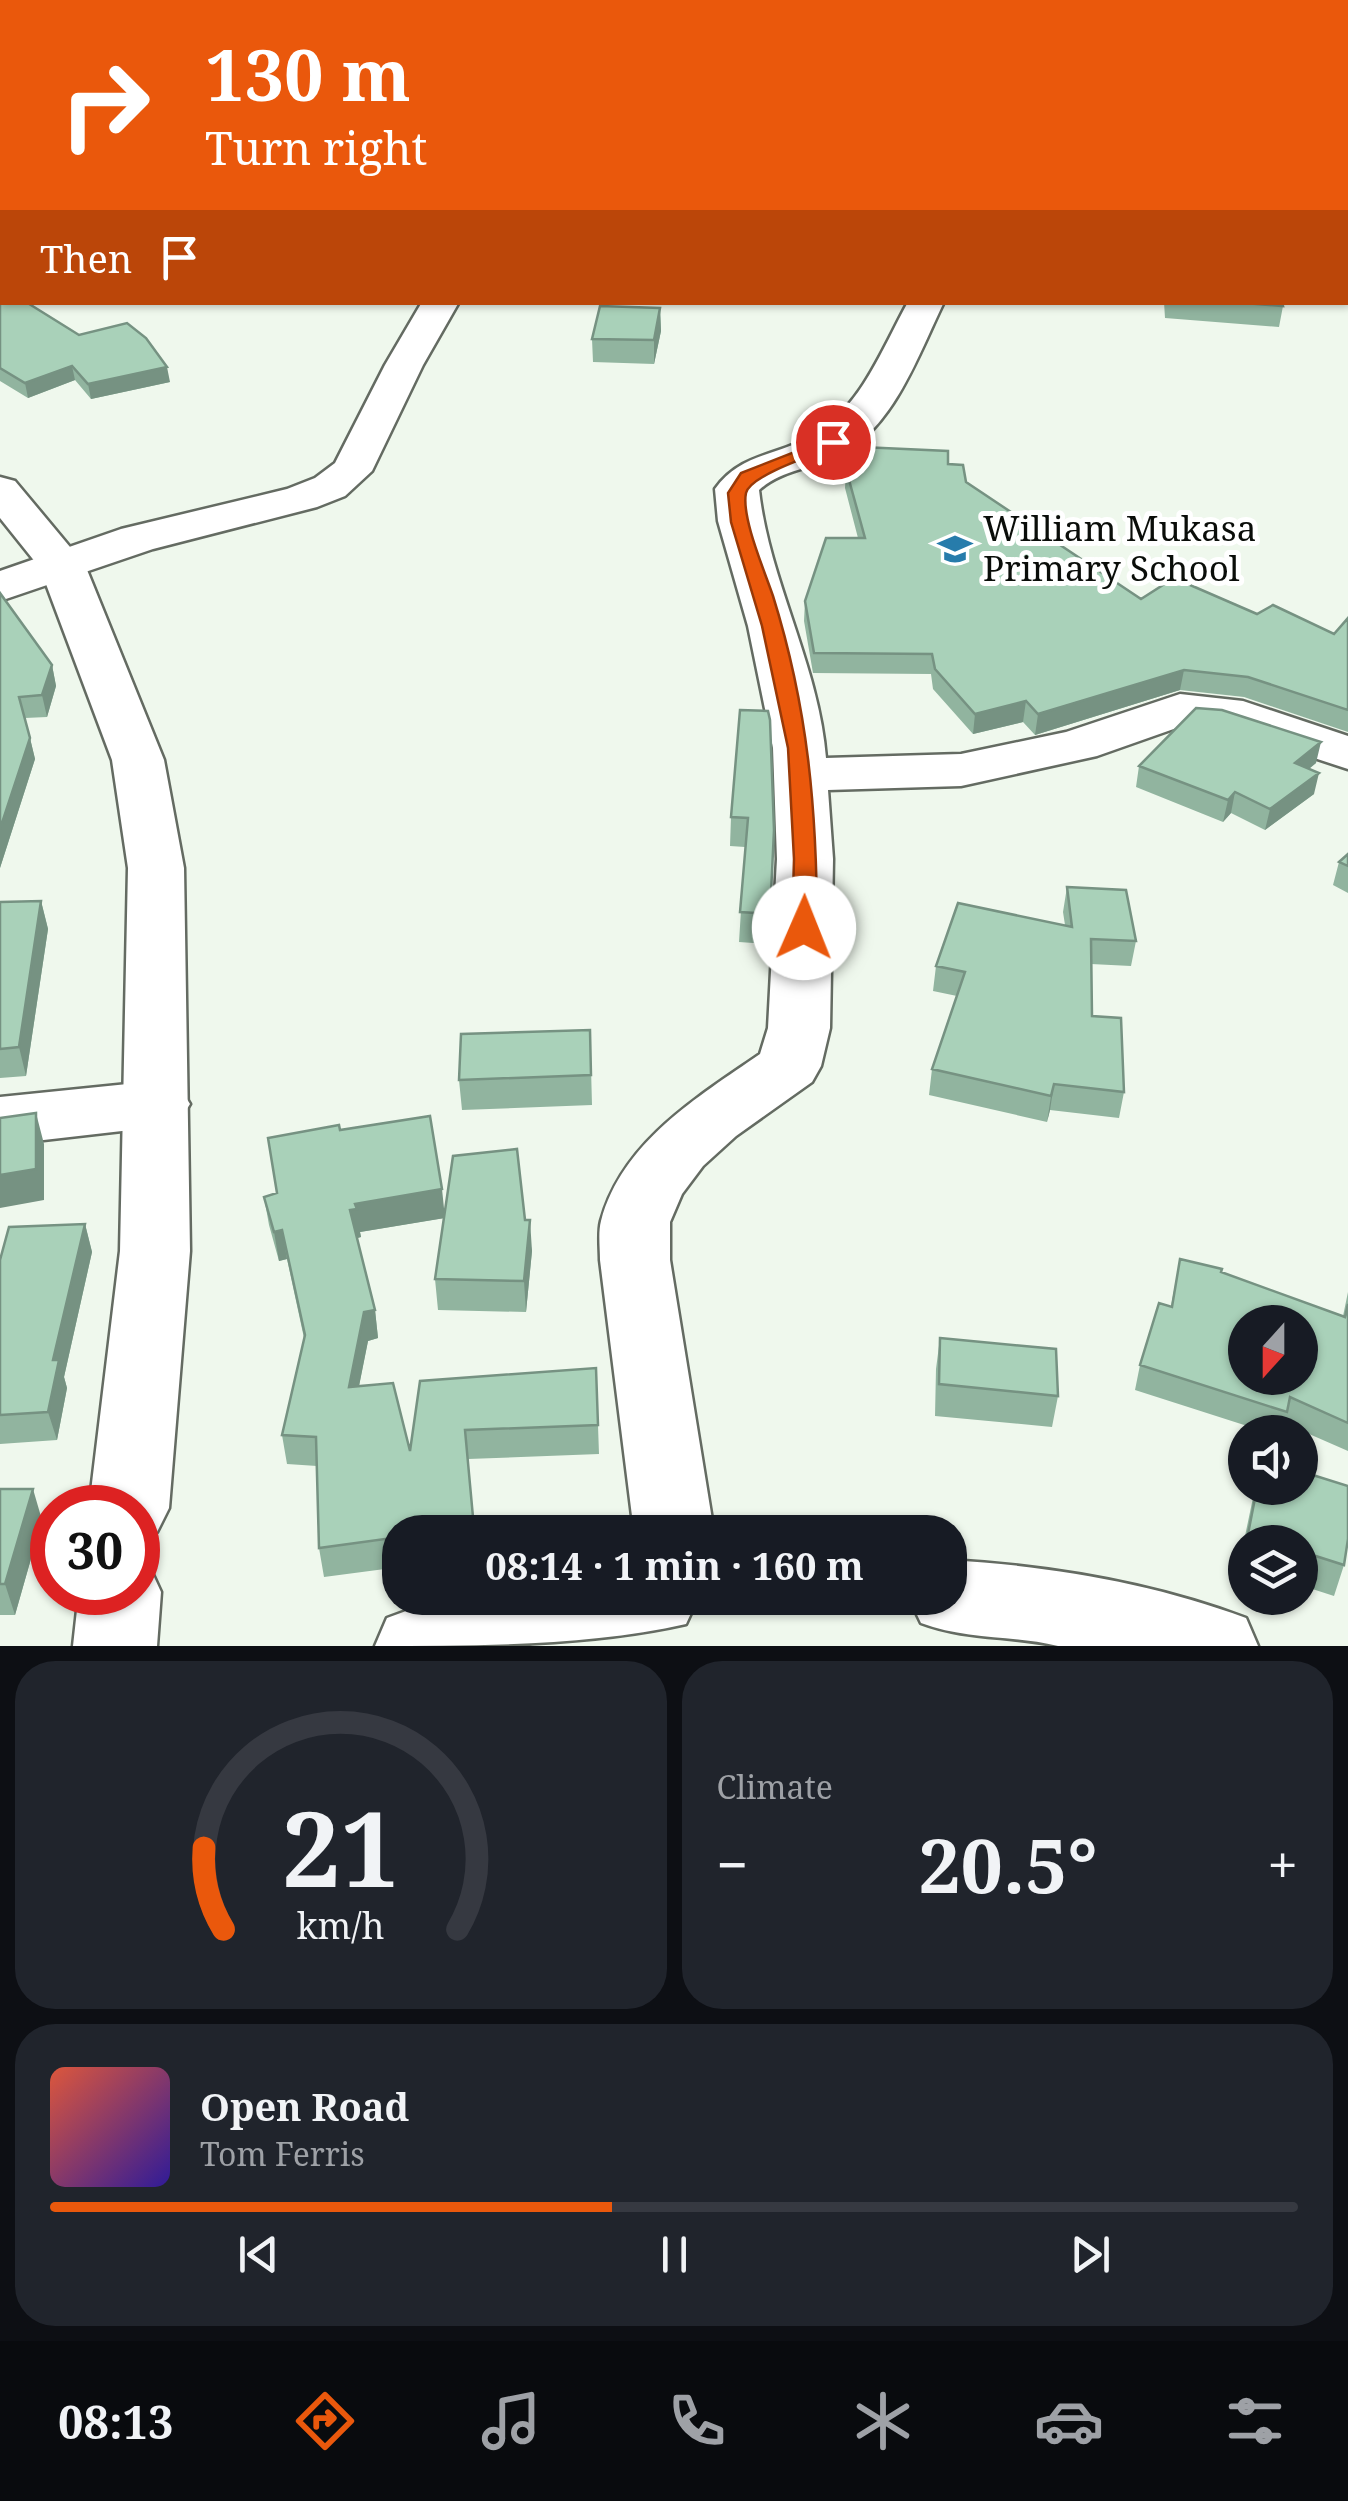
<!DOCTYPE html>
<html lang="en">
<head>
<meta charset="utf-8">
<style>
	:root { --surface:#171b24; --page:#20242c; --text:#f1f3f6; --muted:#9ea1a6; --line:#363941; --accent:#ea580c }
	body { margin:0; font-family:"Noto Serif",serif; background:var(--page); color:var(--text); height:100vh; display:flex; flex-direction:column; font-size:38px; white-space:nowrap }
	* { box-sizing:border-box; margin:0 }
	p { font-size:32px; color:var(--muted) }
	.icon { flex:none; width:55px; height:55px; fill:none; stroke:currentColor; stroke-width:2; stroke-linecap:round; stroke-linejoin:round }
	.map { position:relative; height:1646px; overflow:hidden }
	.panel { display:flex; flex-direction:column; gap:15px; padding:15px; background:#0d0f14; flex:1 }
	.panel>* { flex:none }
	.guide { position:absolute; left:0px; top:0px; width:1350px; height:305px; box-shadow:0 2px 8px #0004; background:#ea580c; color:#fff; overflow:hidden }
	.needle { width:65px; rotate:201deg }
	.tools { position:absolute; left:1228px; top:1305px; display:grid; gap:20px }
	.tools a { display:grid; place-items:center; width:90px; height:90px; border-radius:50%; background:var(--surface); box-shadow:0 2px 8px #0004; font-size:50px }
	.speed { position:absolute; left:30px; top:1485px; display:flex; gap:20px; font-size:50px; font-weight:700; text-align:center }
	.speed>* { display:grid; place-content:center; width:130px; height:130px; border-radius:50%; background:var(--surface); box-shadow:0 2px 8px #0004; line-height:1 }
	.speed .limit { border:15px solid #d22; background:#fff; color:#111 }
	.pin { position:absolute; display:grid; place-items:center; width:85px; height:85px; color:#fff; margin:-42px; border:5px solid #fff; border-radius:50%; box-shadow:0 2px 10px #0007 }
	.me { position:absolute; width:110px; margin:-55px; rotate:1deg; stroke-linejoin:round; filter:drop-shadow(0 0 8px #0008) }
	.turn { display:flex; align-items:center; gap:35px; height:210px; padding:0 40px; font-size:45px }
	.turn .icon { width:130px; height:130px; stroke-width:2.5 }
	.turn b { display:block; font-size:70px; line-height:85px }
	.then { display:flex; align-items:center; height:95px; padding:0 40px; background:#0003; gap:20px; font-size:38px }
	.big { font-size:75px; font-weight:700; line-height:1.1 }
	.panel .tile { flex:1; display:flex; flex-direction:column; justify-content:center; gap:15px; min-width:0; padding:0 35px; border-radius:40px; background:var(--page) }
	.panel .dial { align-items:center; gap:0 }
	.dial svg { height:260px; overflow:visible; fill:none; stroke:var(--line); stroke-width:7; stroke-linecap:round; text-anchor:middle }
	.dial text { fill:var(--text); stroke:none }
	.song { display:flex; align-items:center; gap:30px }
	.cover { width:120px; height:120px; border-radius:15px; background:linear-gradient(135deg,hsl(10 70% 55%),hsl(250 70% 35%)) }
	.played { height:10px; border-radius:5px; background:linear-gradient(90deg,var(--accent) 45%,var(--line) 45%) }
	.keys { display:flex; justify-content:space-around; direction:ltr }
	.heat { display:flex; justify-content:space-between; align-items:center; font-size:55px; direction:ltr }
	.panel .tiles { flex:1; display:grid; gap:15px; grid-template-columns:1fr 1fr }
	.tile:last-child { grid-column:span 2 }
	.trip { position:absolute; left:382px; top:1515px; width:585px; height:100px; border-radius:40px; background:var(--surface); box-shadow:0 2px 8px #0004; font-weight:700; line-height:100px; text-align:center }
	.tab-bar { display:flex; height:160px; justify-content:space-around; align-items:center; background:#090b0e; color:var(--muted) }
	.tab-bar .icon { width:70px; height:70px }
	.tab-bar .on { color:var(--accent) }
	.tab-bar b { font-size:45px; color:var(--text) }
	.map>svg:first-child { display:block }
</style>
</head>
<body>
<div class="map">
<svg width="1348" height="1646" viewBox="0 0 1348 1646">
	<rect width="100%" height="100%" fill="#eff8ed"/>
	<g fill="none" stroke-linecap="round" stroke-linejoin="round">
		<g stroke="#646b62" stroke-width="5">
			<path id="minor" d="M 587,0 L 613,0 L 613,2 L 587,2 Z
				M 0,127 L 2,127 L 2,145 L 0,145 Z
				M 422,302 L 459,302 L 423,365 L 372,471 L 345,496 L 317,507 L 153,549 L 0,601 L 0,571 L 121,529 L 287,489 L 315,478 L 335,463 L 385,365 Z
				M 908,302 L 944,302 C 918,355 894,428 838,456 C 811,469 781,470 759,490 C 769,581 819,666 826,758 L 961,754 L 1066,732 L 1180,694 L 1243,701 L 1348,736 L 1348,769 L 1219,727 L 1185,725 L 1097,756 L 961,786 L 828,790 L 833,859 L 830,1028 L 821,1066 L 812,1082 L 736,1136 L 703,1166 L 682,1194 L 670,1222 L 670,1260 L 714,1532 L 634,1532 L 600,1260 C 600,1248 598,1232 601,1221 C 622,1142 698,1097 760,1054 L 768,1028 L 777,859 L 773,748 L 748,626 L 718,521 L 715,489 C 741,452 780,456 815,434 C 862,405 882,349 908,302 Z
				M 157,1081 L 180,1088 L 190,1104 L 180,1120 L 157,1127 L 0,1145 L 0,1097 Z
				M 950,1560 C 1049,1566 1153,1583 1246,1618 L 1258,1646 L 1058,1646 C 1012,1635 966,1640 921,1623 L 909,1598 L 950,1598 Z
				M 467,1598 L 698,1598 L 686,1624 C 589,1646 477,1646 375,1646 L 387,1618 L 417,1607 Z"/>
		</g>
		<g stroke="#646b62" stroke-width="5">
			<path id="major" d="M 0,477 L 15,481 L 85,565 L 164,760 L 184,868 L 190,1251 L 169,1508 L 157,1532 L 138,1539 L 138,1508 L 89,1508 L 120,1251 L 128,868 L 112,760 L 40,568 L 0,518 Z
				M 138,1561 L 149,1566 L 161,1592 L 157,1646 L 73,1646 L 79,1592 L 138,1592 Z"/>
		</g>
		<use href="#minor" fill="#fff" fill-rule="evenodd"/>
		<use href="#major" fill="#fff" fill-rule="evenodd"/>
	</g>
	<path fill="#91b49f" d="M 0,286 L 79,335 L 170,382 L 91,399 L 75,380 L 28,398 L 0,381 Z
		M 1164,302 L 1282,302 L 1283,306 L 1279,327 L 1165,318 Z
		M 660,308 L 661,331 L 654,364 L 593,362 L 592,339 Z
		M 948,464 L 966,482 L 1141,599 L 1257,614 L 1334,634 L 1348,618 L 1348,732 L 1244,697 L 1180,690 L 1035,735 L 1023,722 L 973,734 L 933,689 L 931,674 L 813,673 L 804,621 L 805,601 L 858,538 L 845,488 L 846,469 Z
		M 0,593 L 52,665 L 56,686 L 47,717 L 25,718 L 35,759 L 0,868 Z
		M 740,710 L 774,830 L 769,944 L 739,942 L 745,847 L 730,846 L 731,817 Z
		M 1316,763 L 1309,769 L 1314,794 L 1265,830 L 1231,813 L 1223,822 L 1136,787 L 1139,766 Z
		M 1348,854 L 1348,893 L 1333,885 L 1339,862 Z
		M 1067,887 L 1136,941 L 1131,966 L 1091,964 L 1092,1016 L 1124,1092 L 1119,1118 L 1050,1110 L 1047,1122 L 929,1095 L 932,1069 L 957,996 L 933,991 L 936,966 L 1065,925 L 1063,912 Z
		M 41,901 L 48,929 L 26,1076 L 0,1078 L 0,902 Z
		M 590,1030 L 592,1105 L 462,1110 L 459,1080 Z
		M 340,1130 L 445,1213 L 525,1220 L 532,1251 L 526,1312 L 438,1310 L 435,1279 L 444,1218 L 360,1232 L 361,1237 L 357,1238 L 375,1310 L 378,1338 L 368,1341 L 359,1386 L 410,1451 L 596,1368 L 599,1454 L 468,1459 L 474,1532 L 400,1532 L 400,1567 L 324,1577 L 319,1548 L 317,1466 L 287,1464 L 282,1435 L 304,1338 L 287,1259 L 279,1261 L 269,1225 L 264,1197 L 277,1193 Z
		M 85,1224 L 92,1252 L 64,1377 L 67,1388 L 57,1440 L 0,1444 L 0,1260 Z
		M 1180,1259 L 1343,1316 L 1348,1292 L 1348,1451 L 1284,1423 L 1281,1432 L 1266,1432 L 1135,1390 L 1140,1365 L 1171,1306 Z
		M 940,1338 L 1058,1396 L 1052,1427 L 935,1416 L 936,1369 Z
		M 1255,1488 L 1300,1488 L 1344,1565 L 1334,1596 L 1300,1585 L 1300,1542 L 1245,1542 L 1245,1567 L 1239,1565 Z
		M 0,1489 L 42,1520 L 15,1615 L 0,1615 Z"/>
	<path fill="#769282" d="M 660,308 L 661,331 L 654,364 L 654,340 Z
		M 72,366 L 75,380 L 28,398 L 25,383 Z
		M 167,367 L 170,382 L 91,399 L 88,384 Z
		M 52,665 L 56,686 L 47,717 L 42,695 Z
		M 1184,670 L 1180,690 L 1035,735 L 1038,714 Z
		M 1026,701 L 1023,722 L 973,734 L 975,714 Z
		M 30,738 L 35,759 L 0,868 L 0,829 Z
		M 1321,742 L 1316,763 L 1290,784 L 1295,763 Z
		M 1319,773 L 1314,794 L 1265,830 L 1270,809 Z
		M 1235,792 L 1231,813 L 1223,822 L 1228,800 Z
		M 41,901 L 48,929 L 26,1076 L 19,1047 Z
		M 1054,1084 L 1050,1110 L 1047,1122 L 1051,1096 Z
		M 36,1113 L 44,1144 L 44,1200 L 0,1208 L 0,1175 Z
		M 442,1189 L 445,1218 L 360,1232 L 361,1237 L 354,1239 L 350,1210 L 355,1204 Z
		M 530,1220 L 532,1251 L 526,1312 L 524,1281 Z
		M 85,1224 L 92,1252 L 64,1377 L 67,1388 L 57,1440 L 48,1412 L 53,1360 Z
		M 282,1230 L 287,1259 L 279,1261 L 274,1232 Z
		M 375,1310 L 378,1338 L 368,1341 L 353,1416 L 349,1387 L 364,1312 Z
		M 33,1489 L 42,1520 L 15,1615 L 5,1584 Z"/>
	<path fill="#a9d1b9" stroke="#769282" stroke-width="2.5" fill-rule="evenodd" d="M 0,6 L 2,8 L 2,32 L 0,32 Z
		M 0,286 L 2,288 L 2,302 L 26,302 L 79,335 L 127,323 L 146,338 L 167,367 L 88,384 L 72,366 L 25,383 L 0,368 Z
		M 1232,302 L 1282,302 L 1283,306 Z
		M 600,306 L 660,308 L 654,340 L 592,339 Z
		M 861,447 L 948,451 L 948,464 L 963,465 L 966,482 L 1141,599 L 1174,578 L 1257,614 L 1273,605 L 1334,634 L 1348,618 L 1348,710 L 1248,677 L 1184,670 L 1038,714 L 1026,701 L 975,714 L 935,669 L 932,654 L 814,653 L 805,601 L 826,538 L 865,538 L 846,469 Z
		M 0,593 L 52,665 L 42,695 L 19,697 L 30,738 L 0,829 Z
		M 1196,708 L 1222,710 L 1321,742 L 1295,763 L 1319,773 L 1270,809 L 1235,792 L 1228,800 L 1139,766 Z
		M 740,710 L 768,711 L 770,720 L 774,830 L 770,914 L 740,912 L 748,818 L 731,817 Z
		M 1348,854 L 1348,866 L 1339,862 Z
		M 1067,887 L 1126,890 L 1136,941 L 1091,939 L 1092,1016 L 1121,1018 L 1124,1092 L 1054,1084 L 1051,1096 L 932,1069 L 965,972 L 936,966 L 958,903 L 1072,927 Z
		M 41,901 L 19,1047 L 0,1049 L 0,902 Z
		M 590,1030 L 591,1075 L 459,1080 L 461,1034 Z
		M 36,1113 L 36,1169 L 0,1175 L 0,1118 Z
		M 430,1116 L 442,1189 L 355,1204 L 357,1209 L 350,1210 L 375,1310 L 364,1312 L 349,1387 L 393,1383 L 410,1451 L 420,1381 L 596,1368 L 598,1425 L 465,1430 L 474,1528 L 438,1532 L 400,1532 L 400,1537 L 319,1548 L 316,1437 L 282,1435 L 305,1335 L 282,1230 L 274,1232 L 264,1197 L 277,1193 L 268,1138 L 339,1125 L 340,1130 Z
		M 517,1149 L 525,1220 L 530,1220 L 524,1281 L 435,1279 L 453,1156 Z
		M 85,1224 L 53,1360 L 59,1360 L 48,1412 L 0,1415 L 0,1260 L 9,1227 Z
		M 1180,1259 L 1222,1269 L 1221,1272 L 1345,1317 L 1348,1304 L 1348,1423 L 1290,1397 L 1287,1412 L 1140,1365 L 1159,1303 L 1172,1307 ZM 1245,1322 L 1300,1322 L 1300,1378 L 1245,1378 Z
		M 940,1338 L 1056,1349 L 1058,1396 L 939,1384 Z
		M 1300,1471 L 1348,1486 L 1348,1539 L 1344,1565 L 1300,1551 L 1300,1542 L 1274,1542 L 1248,1534 L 1257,1488 L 1300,1488 Z
		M 0,1489 L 33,1489 L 5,1584 L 0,1584 Z"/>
	<path fill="#ea580c" stroke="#983908" stroke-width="2.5" d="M 833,437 L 842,442 L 839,445 C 820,453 751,474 746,493 C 741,517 765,572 773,596 C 808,708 817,810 817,928 L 804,935 L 792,928 L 794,859 L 788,748 L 762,626 L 731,522 L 728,493 L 741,473 Z"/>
	<defs>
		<g id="school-bare" transform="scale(2.7)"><path d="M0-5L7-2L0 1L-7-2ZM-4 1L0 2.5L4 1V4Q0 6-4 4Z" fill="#277cab" stroke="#fff" stroke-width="2.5" paint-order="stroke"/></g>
	</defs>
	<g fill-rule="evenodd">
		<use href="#school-bare" x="955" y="549"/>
	</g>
	<g text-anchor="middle" stroke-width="10" stroke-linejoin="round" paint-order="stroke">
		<g font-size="35" fill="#0a0d09" stroke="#fff" text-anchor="start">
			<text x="983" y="541">William Mukasa<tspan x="983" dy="40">Primary School</tspan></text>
		</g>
	</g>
</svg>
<div class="tools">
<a><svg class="needle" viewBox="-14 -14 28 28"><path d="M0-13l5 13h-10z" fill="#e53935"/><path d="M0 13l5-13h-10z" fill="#9ea1a6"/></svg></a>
<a><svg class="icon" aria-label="sound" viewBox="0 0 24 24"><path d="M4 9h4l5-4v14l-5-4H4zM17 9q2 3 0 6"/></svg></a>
<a><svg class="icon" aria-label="layers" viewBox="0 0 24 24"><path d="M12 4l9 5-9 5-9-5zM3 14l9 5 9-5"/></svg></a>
</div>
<div class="speed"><div class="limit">30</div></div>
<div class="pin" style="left:833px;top:442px;background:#d93025"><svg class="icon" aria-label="arrive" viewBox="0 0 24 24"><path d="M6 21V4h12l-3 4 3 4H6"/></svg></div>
<svg class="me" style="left:804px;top:928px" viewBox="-20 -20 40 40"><circle r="19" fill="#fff"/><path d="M0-13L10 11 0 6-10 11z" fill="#ea580c"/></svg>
<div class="trip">08:14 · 1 min · 160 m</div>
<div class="guide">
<div class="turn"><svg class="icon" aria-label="right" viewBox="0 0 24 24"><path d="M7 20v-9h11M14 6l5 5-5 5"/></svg><div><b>130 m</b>Turn right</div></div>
<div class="then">Then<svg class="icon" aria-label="arrive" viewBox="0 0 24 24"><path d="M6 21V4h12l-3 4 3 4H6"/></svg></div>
</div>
</div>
<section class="panel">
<div class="tiles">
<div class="tile dial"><svg viewBox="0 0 100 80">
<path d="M14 69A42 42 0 1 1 86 69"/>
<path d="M14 69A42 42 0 0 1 8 44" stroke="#ea580c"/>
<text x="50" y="56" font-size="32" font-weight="700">21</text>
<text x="50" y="72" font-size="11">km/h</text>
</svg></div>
<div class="tile"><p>Climate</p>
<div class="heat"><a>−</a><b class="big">20.5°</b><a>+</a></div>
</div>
<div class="tile">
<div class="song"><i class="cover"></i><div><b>Open Road</b><p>Tom Ferris</p></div></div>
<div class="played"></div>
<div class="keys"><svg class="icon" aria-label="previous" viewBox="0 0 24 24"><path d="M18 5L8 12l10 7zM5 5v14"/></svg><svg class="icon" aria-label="pause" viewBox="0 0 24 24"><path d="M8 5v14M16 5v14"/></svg><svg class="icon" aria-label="next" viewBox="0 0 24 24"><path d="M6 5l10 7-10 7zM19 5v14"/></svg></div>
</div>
</div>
</section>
<nav class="tab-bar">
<b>08:13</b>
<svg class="icon on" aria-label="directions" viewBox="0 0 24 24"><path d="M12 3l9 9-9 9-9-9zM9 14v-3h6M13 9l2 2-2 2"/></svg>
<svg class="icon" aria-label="music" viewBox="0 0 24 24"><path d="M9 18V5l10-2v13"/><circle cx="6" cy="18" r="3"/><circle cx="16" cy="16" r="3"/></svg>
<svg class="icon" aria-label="phone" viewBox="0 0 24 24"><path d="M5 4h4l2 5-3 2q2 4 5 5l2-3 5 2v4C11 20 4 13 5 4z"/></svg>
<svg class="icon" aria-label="climate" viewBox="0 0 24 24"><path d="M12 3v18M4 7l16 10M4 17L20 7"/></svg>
<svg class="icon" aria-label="car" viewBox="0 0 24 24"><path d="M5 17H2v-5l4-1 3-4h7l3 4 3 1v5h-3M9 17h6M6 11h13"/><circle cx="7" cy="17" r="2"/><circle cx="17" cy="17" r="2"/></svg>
<svg class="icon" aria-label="filters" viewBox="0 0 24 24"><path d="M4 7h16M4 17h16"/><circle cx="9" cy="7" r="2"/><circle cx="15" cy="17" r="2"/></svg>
</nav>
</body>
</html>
